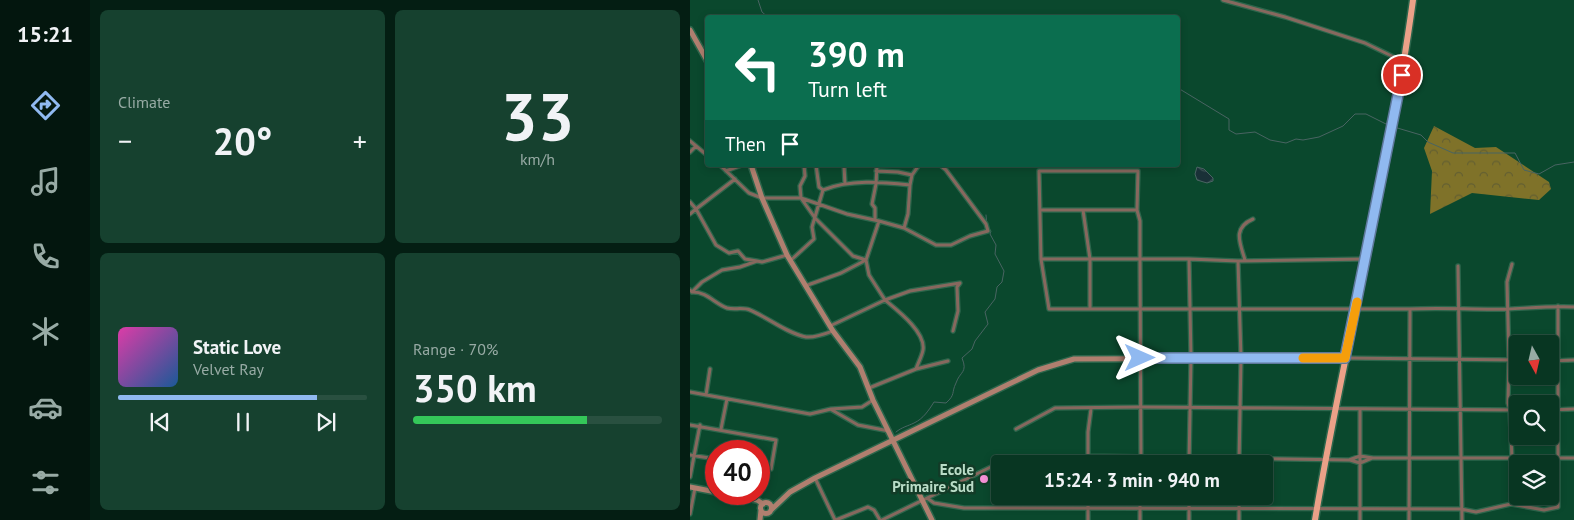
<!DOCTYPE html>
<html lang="en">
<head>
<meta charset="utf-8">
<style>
	:root { --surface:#083622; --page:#16412f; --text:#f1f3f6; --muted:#98aba5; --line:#295040; --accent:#90b9f0 }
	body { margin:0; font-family:"PT Sans",sans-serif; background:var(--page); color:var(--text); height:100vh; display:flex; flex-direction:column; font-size:19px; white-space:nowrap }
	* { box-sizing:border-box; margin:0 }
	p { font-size:16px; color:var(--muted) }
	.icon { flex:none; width:28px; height:28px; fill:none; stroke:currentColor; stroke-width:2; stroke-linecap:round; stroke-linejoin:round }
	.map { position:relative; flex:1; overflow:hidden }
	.panel { display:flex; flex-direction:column; gap:10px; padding:10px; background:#041e13; width:600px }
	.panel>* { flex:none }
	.banner { position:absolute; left:15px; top:15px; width:475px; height:152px; border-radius:5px; box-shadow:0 2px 8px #0003,0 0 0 1px var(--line); background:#0b6e4f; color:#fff; overflow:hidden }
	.needle { width:32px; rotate:172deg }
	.controls { position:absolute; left:819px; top:335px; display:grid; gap:10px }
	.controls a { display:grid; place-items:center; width:50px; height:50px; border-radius:5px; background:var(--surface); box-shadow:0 2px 8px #0003,0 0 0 1px var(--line); font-size:25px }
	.speed { position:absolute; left:15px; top:440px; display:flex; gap:10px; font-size:25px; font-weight:700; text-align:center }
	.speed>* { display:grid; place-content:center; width:65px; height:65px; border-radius:50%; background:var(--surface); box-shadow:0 2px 8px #0003,0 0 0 1px var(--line); line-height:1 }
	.speed .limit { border:8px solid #d22; background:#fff; color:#111 }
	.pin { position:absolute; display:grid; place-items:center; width:42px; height:42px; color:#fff; margin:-21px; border:2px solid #fff; border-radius:50%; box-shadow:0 1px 5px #0007 }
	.me { position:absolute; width:55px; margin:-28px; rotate:90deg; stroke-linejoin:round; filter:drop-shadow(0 0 4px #0008) }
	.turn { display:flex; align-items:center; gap:18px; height:105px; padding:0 20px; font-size:22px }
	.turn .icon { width:65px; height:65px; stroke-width:2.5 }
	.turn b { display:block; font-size:35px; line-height:42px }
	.then { display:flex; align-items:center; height:48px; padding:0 20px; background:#0003; gap:10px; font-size:19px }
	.big { font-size:38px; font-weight:800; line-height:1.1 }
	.panel .tile { flex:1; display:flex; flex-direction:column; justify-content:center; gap:8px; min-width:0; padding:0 18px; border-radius:8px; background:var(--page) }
	.panel .dial { align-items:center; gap:0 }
	.dial b { font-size:65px; line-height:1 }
	.song { display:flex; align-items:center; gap:15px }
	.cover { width:60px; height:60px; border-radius:8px; background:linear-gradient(135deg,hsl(320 70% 55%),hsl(210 70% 35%)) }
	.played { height:5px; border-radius:2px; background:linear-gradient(90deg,var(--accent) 80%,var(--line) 80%) }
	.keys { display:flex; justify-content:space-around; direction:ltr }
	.heat { display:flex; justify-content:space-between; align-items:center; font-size:28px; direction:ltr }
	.charge { height:8px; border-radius:4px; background:linear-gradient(90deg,#34c759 70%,var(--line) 0) }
	.panel .tiles { flex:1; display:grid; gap:10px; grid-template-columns:repeat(2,1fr) }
	.trip { position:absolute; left:301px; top:455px; width:282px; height:50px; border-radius:5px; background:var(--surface); box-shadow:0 2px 8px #0003,0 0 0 1px var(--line); font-weight:800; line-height:50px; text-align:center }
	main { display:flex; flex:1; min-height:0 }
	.menu { display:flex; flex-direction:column; width:90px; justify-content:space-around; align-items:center; background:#03160e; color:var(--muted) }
	.menu .icon { width:35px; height:35px }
	.menu .on { color:var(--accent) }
	.menu b { font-size:22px; color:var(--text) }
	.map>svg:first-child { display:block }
</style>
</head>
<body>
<main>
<nav class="menu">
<b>15:21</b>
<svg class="icon on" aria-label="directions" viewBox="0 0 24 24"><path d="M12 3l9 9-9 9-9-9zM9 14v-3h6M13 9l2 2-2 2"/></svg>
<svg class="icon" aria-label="music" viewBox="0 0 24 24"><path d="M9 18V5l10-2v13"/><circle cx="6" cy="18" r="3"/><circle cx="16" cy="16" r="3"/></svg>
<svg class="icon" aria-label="phone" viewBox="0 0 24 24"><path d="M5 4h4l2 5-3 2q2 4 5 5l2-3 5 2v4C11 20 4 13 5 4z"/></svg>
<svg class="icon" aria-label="climate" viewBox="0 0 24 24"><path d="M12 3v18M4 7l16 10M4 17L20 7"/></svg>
<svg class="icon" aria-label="car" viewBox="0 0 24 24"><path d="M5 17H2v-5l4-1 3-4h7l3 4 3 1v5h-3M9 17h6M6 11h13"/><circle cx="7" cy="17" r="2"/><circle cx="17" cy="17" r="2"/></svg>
<svg class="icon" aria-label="filters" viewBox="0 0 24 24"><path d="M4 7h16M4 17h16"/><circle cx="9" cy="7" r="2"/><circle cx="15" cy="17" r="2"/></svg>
</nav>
<section class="panel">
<div class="tiles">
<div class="tile"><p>Climate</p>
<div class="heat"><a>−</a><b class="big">20°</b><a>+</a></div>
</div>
<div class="tile dial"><b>33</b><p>km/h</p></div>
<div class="tile">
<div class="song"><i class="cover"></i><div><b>Static Love</b><p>Velvet Ray</p></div></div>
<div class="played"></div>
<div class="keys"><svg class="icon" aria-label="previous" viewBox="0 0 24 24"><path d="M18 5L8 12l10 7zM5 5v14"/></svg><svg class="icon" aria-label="pause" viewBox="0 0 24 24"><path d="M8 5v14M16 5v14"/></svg><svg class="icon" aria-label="next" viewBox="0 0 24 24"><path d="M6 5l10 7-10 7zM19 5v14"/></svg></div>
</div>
<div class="tile"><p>Range · 70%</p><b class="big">350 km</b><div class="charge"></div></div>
</div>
</section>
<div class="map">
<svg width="884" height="520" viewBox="0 0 884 520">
	<defs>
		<pattern id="forest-crowns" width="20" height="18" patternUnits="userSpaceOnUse" patternTransform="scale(1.25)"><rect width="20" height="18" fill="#7f7229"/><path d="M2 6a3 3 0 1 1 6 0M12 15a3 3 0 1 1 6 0" fill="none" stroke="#635f31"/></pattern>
		<pattern id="water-waves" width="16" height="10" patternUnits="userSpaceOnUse" patternTransform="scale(1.25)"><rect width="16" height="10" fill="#193037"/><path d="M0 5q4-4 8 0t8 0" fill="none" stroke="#384e52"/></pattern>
	</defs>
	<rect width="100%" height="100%" fill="#0a482d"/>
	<path fill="url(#forest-crowns)" d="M 744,126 L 785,148 L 806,147 L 859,182 L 861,189 L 849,200 L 782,193 L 740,214 L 742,171 L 734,148 Z"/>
	<path fill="url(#water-waves)" stroke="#496462" d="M 507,167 L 514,169 L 523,178 L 523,181 L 517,183 L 507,180 L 505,174 Z"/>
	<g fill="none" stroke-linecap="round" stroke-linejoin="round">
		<path stroke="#496462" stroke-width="1" d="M 68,0 L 72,12 L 79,18
			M 260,18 L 262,15 L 269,18
			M 488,88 L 539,119 L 539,130 L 546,134 L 565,132 L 580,140 L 596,143 L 606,139 L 613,140 L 629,137 L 653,126 L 665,114 L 676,114 L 700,126
			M 704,127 L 731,135 L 738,142 L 763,153 L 825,153 L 834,170 L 849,174 L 865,165 L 884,162
			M 206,432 C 212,427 218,426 224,423 C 233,419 239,410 244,402 L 256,403 C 266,394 261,393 266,383 C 270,371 278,373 272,358 L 282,349 L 285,341 L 298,324 L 295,312 L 305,299 L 307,287 L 312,282 L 314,271 L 305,254 L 306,245 L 300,234 L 301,231 L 297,226 L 296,215"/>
		<g stroke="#2d664c" stroke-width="5.5">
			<path id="street" d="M 533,0 L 595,17 L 675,43 L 714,62
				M 0,141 L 18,156
				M 0,152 L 6,146
				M 30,165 L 59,193 L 72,198 L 111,198 L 157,214 L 189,221 L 176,260 L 179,275 L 195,300 L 220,291 L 270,283 L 267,287 L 268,311 L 263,331
				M 114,165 L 115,176 L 110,186 L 111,198 L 125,218 L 163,256 L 176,260 L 151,273 L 115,286
				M 126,165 L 129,187 L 133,190
				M 154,165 L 155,184
				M 36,171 L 52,165
				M 186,171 L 208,172 L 222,175 L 220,185
				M 222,175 L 229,165
				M 0,202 L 6,209 L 0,214
				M 351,210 L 447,210
				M 393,210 L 400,259 L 400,308
				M 185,219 L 185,208 L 182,204 L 186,184 L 187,165
				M 189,221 L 214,228 L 246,245 L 261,245 L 280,236 L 298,231 L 296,224 L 256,170 L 250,165
				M 351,259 L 499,259 L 548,261 L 675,259
				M 499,259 L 501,358 L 499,464
				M 555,260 C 550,243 542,228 563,219
				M 67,261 L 72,262 L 97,255
				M 100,261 L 124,239 L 122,227 L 133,190 C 160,179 192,182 220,185 L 218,214 L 214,228
				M 548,261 L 551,358 L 549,464
				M 768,266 L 772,520
				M 0,290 L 2,292 L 12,282 L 32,270 L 50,267 L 67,261 L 55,259 L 48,251 L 39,253 L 26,245 L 6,209 L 45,179
				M 3,292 C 17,292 24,303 37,308 C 44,310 53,307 60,310 C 77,317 98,334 116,337 C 125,338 135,334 143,331
				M 140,326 L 195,300 C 207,310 236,332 233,350 C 232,356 228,363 226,369
				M 656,358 L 828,360
				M 860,361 L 884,360
				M 179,388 L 226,369 L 258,361
				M 0,392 L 120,414 L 141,409 L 172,407 L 183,400
				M 16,395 L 20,369
				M 670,409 L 670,520
				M 142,410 L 168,425 L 199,431
				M 860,410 L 884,409
				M 0,425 L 86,440 L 81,469 L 69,467
				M 31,429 L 37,399
				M 326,429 L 365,408 L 449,407 L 828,410
				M 0,455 L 26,459
				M 398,456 L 659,460 L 670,456 L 683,458 L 884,458
				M 660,460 L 670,463 L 682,458
				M 398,464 L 398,432 L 401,409
				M 451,464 L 450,259 L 450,221 L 447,210 L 448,171 L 349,171 L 351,259 L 359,309 C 479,308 599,309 720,309 C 752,307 785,310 818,309 C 840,308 862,306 884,307
				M 0,477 L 10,425
				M 125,478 L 145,520
				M 398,496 L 398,520
				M 237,498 L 244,503 L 274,508 L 771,509 L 786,512 L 821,504 L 854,510 L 868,507 L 868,306
				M 821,504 L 822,459 L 820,410 L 818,403 L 819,360 L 817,282 L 822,264
				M 0,514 L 5,488
				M 146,520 L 178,507 L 184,510 L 190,520
				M 192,520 L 305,465
				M 450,520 L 450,496
				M 499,520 L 499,496
				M 549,520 L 549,496
				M 719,520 L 720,309"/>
		</g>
		<g stroke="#2d664c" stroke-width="8">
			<path id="secondary" d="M 0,30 L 18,62
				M 61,165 L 72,198 L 97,255 L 143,331 L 170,367 L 183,400 L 242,520
				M 0,487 L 26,492
				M 35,494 L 67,500 L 73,504
				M70.5 508a5.5 5.5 0 1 1 11 0a5.5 5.5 0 1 1-11 0Z
				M 81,510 L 100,492 L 125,478 L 319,384 L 348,370 L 384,359 L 655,358
				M 70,520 L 71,510"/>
		</g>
		<g stroke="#2d664c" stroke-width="9">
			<path id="highway" d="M 625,520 C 654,346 699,175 723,0"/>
		</g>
		<use href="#street" stroke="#87685e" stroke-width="3"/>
		<use href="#secondary" stroke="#b07f6f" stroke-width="5"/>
		<use href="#highway" stroke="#eba188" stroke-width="6"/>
	</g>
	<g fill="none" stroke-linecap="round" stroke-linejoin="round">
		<g stroke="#5e789c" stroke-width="12">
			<path id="route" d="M 450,358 L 655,358 L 712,75"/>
		</g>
		<use href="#route" stroke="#90b9f0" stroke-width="9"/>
		<path stroke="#f59e0b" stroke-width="9" d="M 613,358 L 655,358 L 667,302"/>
	</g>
	<circle fill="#f391d6" stroke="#133b27" stroke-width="2" cx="294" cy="479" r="5"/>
	<g text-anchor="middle" stroke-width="5" stroke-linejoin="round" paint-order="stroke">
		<g font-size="15" font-weight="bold" fill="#baddc8" stroke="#133b27" text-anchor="end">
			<text x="284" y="475">Ecole<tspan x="284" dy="17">Primaire Sud</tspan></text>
		</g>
	</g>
</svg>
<div class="controls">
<a><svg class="needle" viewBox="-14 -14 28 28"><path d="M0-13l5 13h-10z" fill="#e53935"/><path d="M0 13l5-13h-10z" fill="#98aba5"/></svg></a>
<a><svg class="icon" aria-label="search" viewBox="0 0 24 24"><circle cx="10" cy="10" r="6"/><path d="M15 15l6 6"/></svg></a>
<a><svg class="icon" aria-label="layers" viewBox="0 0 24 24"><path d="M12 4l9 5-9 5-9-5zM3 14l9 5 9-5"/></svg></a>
</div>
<div class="speed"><div class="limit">40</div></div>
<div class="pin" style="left:712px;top:75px;background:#d93025"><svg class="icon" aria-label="arrive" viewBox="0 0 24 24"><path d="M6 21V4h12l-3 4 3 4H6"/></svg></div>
<svg class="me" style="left:450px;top:358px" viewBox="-20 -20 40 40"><path d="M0-17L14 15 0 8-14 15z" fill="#90b9f0" stroke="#fff" stroke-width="4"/></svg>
<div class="trip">15:24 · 3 min · 940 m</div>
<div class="banner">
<div class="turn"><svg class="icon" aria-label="left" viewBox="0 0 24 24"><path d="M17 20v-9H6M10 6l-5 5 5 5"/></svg><div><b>390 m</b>Turn left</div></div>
<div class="then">Then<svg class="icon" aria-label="arrive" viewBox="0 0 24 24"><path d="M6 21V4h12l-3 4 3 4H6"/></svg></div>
</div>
</div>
</main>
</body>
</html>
